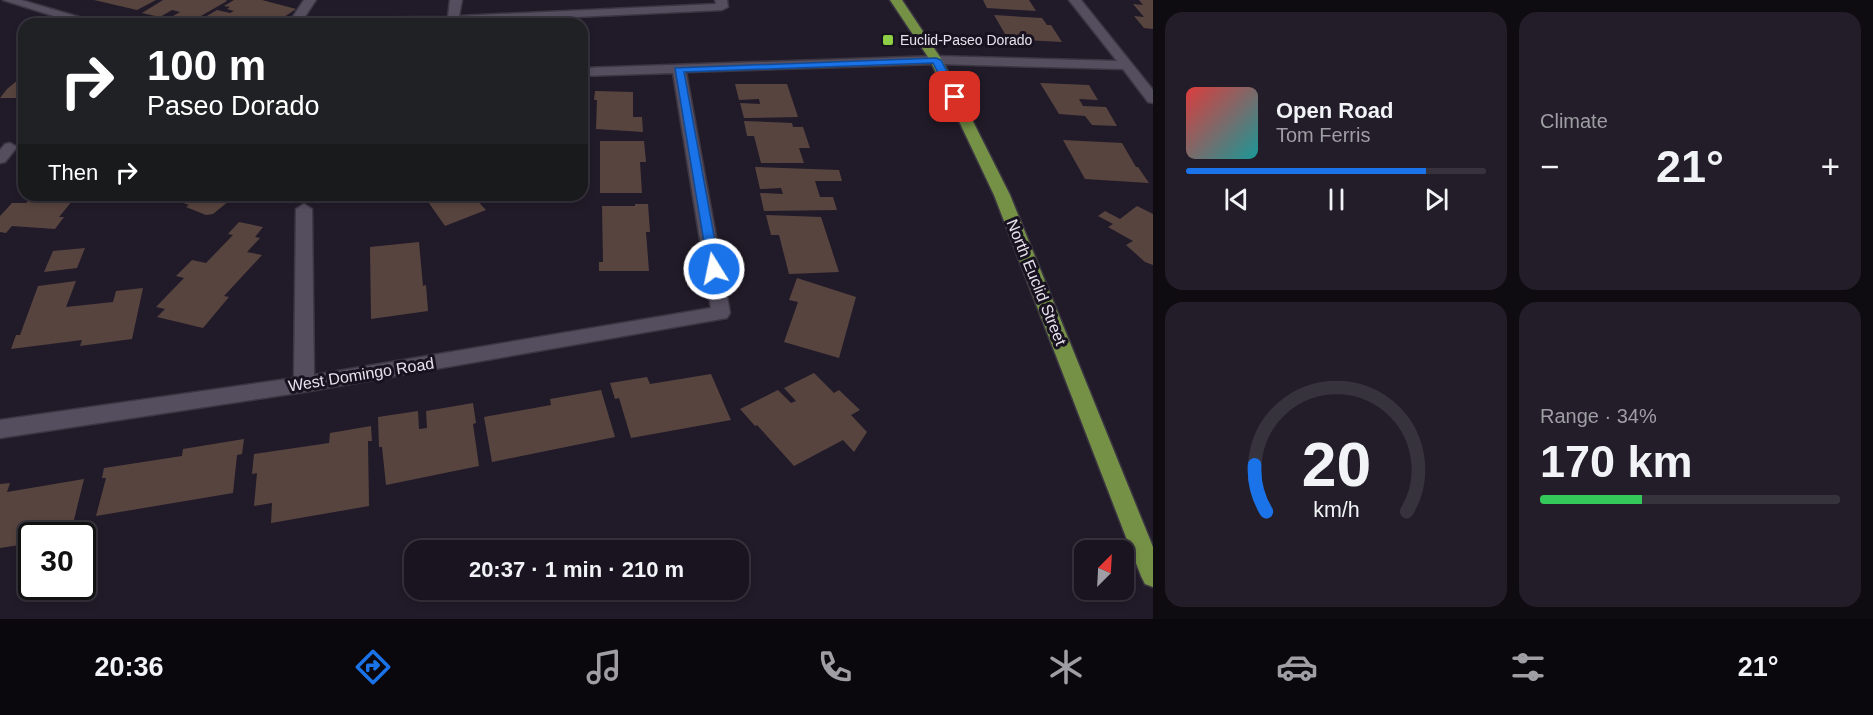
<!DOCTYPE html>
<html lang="en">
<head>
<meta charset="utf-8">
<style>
	:root { --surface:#19141f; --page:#221d28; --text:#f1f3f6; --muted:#9f9ea4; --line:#37333d; --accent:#1a73e8 }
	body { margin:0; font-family:Helvetica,sans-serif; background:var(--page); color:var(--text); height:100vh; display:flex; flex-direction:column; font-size:22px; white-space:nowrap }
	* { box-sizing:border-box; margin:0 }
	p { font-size:20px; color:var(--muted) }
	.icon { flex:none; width:33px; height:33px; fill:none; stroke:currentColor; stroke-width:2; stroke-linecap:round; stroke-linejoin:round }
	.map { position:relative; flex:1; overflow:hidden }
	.drawer { display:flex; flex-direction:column; gap:12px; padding:12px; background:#0e0b11; width:720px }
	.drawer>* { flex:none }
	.hud { position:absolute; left:18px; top:18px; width:570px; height:183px; border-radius:18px; box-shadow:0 3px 9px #0003,0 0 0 2px var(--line); background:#202124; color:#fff; overflow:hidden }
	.needle { width:39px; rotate:24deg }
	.fabs { position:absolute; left:1074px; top:540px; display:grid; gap:12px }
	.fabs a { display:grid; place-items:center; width:60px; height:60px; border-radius:12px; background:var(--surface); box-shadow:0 3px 9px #0003,0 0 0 2px var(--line); font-size:30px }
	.speed { position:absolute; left:18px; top:522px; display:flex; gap:12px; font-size:30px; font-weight:700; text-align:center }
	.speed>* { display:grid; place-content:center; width:78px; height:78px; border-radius:50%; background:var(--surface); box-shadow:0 3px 9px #0003,0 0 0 2px var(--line); line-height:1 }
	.speed .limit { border:3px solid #111; border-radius:9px; background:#fff; color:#111 }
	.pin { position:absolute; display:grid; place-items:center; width:51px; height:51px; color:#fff; margin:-26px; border-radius:12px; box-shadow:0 3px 9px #0006 }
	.me { position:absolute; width:66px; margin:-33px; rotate:350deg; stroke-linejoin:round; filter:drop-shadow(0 0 4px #0008) }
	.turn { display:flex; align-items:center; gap:21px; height:126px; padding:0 30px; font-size:27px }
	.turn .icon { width:78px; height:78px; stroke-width:2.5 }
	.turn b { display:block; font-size:42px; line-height:51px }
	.then { display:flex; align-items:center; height:57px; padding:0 30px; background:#0003; gap:12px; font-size:22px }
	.big { font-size:45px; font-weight:700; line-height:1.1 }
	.drawer .widget { flex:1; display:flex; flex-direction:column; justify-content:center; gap:9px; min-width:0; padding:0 21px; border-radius:18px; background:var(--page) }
	.drawer .dial { align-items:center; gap:0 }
	.dial svg { height:156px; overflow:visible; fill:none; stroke:var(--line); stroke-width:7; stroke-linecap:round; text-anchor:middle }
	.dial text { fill:var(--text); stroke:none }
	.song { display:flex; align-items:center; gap:18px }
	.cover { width:72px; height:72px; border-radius:9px; background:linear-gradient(135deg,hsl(0 70% 55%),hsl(180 70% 35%)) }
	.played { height:6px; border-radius:3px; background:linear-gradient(90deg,var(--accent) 80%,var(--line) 80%) }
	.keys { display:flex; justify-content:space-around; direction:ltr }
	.heat { display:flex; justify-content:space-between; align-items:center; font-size:33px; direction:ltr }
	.charge { height:9px; border-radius:4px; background:linear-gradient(90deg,#34c759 34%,var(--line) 0) }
	.drawer .tiles { flex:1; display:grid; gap:12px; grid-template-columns:repeat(2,1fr) }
	.trip { position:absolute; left:404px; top:540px; width:345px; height:60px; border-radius:18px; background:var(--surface); box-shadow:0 3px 9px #0003,0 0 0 2px var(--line); font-weight:700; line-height:60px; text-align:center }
	.dock { display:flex; height:96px; justify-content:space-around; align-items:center; background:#0a080c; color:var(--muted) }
	.dock .icon { width:42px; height:42px }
	.dock .on { color:var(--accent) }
	.dock b { font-size:27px; color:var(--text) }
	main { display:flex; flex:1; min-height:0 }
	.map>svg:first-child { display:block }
</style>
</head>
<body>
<main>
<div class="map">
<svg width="1153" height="619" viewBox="0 0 1153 619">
	<rect width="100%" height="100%" fill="#211b29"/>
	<path fill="#58443f" d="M 94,0 L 156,0 L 137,10 Z
		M 163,0 L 226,0 L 227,1 L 187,24 L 168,19 L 180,12 L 172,10 L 160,17 L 142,13 Z
		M 234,0 L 262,0 L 296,9 L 281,19 L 268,16 L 261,20 L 273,24 L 217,24 L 200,20 L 217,10 L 230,13 L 234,11 L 227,9 L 230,7 L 224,6 Z
		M 983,0 L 1029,0 L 1036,11 L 987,8 Z
		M 1139,0 L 1153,0 L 1153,29 L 1144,28 L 1134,16 L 1144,17 L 1133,4 L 1143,5 Z
		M 994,15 L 1042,18 L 1047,25 L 1051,25 L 1062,42 L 1008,39 Z
		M 24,75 L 24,98 L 0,98 L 7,89 Z
		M 1040,83 L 1089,85 L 1098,100 L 1079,99 L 1083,106 L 1106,107 L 1117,126 L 1092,125 L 1085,116 L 1059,114 Z
		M 735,84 L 787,84 L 798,117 L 744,118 L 740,103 L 760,104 L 759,99 L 739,100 Z
		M 595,91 L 633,92 L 633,117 L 642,117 L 643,132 L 596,129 L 597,100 L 594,100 Z
		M 744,121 L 792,123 L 793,127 L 803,127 L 810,148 L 799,148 L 804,163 L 761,163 L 754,136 L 747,136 Z
		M 1063,140 L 1122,143 L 1136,167 L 1138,167 L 1149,183 L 1085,179 Z
		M 600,141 L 644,141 L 646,162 L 640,162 L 642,193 L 600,193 Z
		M 755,167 L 839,170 L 842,181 L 815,181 L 820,197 L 833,197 L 837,210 L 764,211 L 760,193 L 783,194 L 781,188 L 760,189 Z
		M 34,195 L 77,195 L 59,217 L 64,217 L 55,229 L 12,226 L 6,233 L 0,232 L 0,216 L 12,203 L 26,203 Z
		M 177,195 L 227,195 L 234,197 L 213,214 L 206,215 L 186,207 L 189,205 L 172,199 Z
		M 417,195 L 472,195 L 486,210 L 445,226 L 424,196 L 419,198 Z
		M 635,204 L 648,204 L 650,232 L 646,232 L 649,271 L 599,271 L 599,262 L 603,262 L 602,206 L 635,206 Z
		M 1137,206 L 1153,214 L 1153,265 L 1145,262 L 1126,245 L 1133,241 L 1108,227 L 1113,224 L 1098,216 L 1105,211 L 1120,219 Z
		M 766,215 L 821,217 L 839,272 L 789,274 L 779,235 L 771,235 Z
		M 239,222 L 263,227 L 255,237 L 260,238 L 247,252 L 262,255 L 224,296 L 229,297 L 203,328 L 157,317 L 165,309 L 156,307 L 184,278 L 176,276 L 192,260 L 206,263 L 233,235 L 228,234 Z
		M 419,242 L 423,286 L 426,285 L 428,311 L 371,319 L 370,247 Z
		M 85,248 L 77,268 L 44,272 L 53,251 Z
		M 797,278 L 856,297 L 839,358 L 784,342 L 798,302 L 789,300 Z
		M 76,281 L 66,307 L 113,302 L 116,291 L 143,288 L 132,339 L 80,346 L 82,340 L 11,349 L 16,335 L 20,335 L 38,286 Z
		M 814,373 L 834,393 L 839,390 L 860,410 L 851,415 L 867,432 L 854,452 L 843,440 L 794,466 L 757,425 L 755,426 L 740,409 L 778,390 L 791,403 L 796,401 L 784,388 Z
		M 711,374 L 731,420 L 631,438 L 619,398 L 615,399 L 610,383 L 647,377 L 650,384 Z
		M 601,390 L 615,437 L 492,462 L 484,417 L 551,405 L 550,399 Z
		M 473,403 L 476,423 L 473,424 L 479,466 L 386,485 L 382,447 L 379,447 L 378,417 L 418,411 L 419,429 L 427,428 L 426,411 Z
		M 371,426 L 372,441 L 368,441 L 369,506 L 271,523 L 272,503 L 254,506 L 257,473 L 252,474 L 254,454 L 329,443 L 330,433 Z
		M 244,439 L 242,454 L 237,455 L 233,493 L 96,516 L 106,478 L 102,478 L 104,468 L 182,456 L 183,449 Z
		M 84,479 L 70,536 L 32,536 L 32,543 L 0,548 L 0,484 L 10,483 L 7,492 Z"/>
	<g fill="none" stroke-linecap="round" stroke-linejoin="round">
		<g stroke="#3b3642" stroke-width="3">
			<path id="minor" d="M 3,0 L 21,0 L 96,22 L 98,24 L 79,24 Z
				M 304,0 L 316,0 L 300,24 L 288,24 Z
				M 450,0 L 462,0 L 459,16 L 716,4 L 715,0 L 727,0 L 728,7 L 722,10 L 453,23 L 328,24 L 324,21 L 330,18 L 448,17 Z
				M 1069,0 L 1081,0 L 1153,90 L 1153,103 L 1148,102 L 1123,69 L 936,64 L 686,72 L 730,313 L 727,318 L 304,392 L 0,438 L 0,420 L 294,378 L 296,209 L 304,204 L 312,209 L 314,375 L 711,308 L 673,73 L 582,76 L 582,68 L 936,56 L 1117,61 Z
				M 10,143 L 17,147 L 5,162 L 0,163 L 0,150 L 5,144 Z"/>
		</g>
		<g stroke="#3b3642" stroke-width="3">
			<path id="major" d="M 890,0 L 902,0 L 942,60 L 1010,195 L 1153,547 L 1153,587 L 1145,584 L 1141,576 L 994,195 L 930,60 Z"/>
		</g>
		<use href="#minor" fill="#554e5f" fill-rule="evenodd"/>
		<use href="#major" fill="#759146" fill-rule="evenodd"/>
	</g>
	<path fill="#1a73e8" stroke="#114b97" stroke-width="1.5" d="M 936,58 L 941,60 L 960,97 L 958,99 L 951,99 L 933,63 L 684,72 L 720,269 L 718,272 L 709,272 L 675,68 Z"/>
	<rect fill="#8dce44" stroke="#181220" stroke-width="2" x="882" y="34" width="12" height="12" rx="3"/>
	<g text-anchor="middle" stroke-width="6" stroke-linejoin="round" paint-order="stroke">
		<g font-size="14" fill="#e5e2ec" stroke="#181220" text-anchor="start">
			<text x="900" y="45">Euclid-Paseo Dorado</text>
		</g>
		<g font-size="16" fill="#e5e2ec" stroke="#181220">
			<text transform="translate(1037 282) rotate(68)" y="6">North Euclid Street</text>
			<text transform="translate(361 374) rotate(-9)" y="6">West Domingo Road</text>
		</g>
	</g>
</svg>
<div class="fabs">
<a><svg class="needle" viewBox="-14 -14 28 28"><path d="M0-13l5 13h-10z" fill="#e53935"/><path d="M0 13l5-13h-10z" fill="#9f9ea4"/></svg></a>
</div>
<div class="speed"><div class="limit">30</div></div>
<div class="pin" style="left:955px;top:97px;background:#d93025"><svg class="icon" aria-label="arrive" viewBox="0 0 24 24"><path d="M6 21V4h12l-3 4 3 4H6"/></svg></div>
<svg class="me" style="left:714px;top:269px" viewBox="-20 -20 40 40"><circle r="17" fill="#1a73e8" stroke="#fff" stroke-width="3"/><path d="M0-11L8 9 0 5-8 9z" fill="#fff"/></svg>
<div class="trip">20:37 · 1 min · 210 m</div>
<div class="hud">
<div class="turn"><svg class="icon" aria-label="right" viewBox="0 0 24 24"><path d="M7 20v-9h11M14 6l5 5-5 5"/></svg><div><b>100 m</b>Paseo Dorado</div></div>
<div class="then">Then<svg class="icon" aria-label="right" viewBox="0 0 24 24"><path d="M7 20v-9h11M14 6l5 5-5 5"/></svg></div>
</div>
</div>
<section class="drawer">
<div class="tiles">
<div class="widget">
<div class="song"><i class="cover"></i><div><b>Open Road</b><p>Tom Ferris</p></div></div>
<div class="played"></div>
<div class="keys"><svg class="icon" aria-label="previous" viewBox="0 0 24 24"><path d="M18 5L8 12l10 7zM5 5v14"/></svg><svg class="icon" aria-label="pause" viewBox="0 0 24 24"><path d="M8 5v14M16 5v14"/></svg><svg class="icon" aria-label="next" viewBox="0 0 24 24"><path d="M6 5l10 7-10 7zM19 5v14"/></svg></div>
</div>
<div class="widget"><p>Climate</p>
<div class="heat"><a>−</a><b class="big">21°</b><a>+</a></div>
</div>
<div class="widget dial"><svg viewBox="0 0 100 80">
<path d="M14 69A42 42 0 1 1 86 69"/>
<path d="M14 69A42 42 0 0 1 8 45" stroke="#1a73e8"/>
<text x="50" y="56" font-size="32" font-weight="700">20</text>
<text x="50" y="72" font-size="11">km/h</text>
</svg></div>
<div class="widget"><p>Range · 34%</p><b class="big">170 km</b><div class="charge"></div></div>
</div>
</section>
</main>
<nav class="dock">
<b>20:36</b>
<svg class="icon on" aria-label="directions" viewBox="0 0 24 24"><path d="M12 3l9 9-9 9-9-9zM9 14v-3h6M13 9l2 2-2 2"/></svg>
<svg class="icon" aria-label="music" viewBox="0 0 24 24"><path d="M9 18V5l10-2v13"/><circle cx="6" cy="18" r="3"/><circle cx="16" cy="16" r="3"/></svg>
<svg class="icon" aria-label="phone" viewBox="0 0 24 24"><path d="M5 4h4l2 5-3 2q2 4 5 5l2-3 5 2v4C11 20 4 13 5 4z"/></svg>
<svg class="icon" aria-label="climate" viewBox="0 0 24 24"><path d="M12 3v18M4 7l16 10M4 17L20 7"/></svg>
<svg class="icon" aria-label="car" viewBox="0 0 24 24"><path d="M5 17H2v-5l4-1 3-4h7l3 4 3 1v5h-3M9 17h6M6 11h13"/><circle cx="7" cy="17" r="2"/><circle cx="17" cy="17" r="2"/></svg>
<svg class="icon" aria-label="filters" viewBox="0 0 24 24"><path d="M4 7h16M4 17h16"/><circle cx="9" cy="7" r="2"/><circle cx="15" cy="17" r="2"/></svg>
<b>21°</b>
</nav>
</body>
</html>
